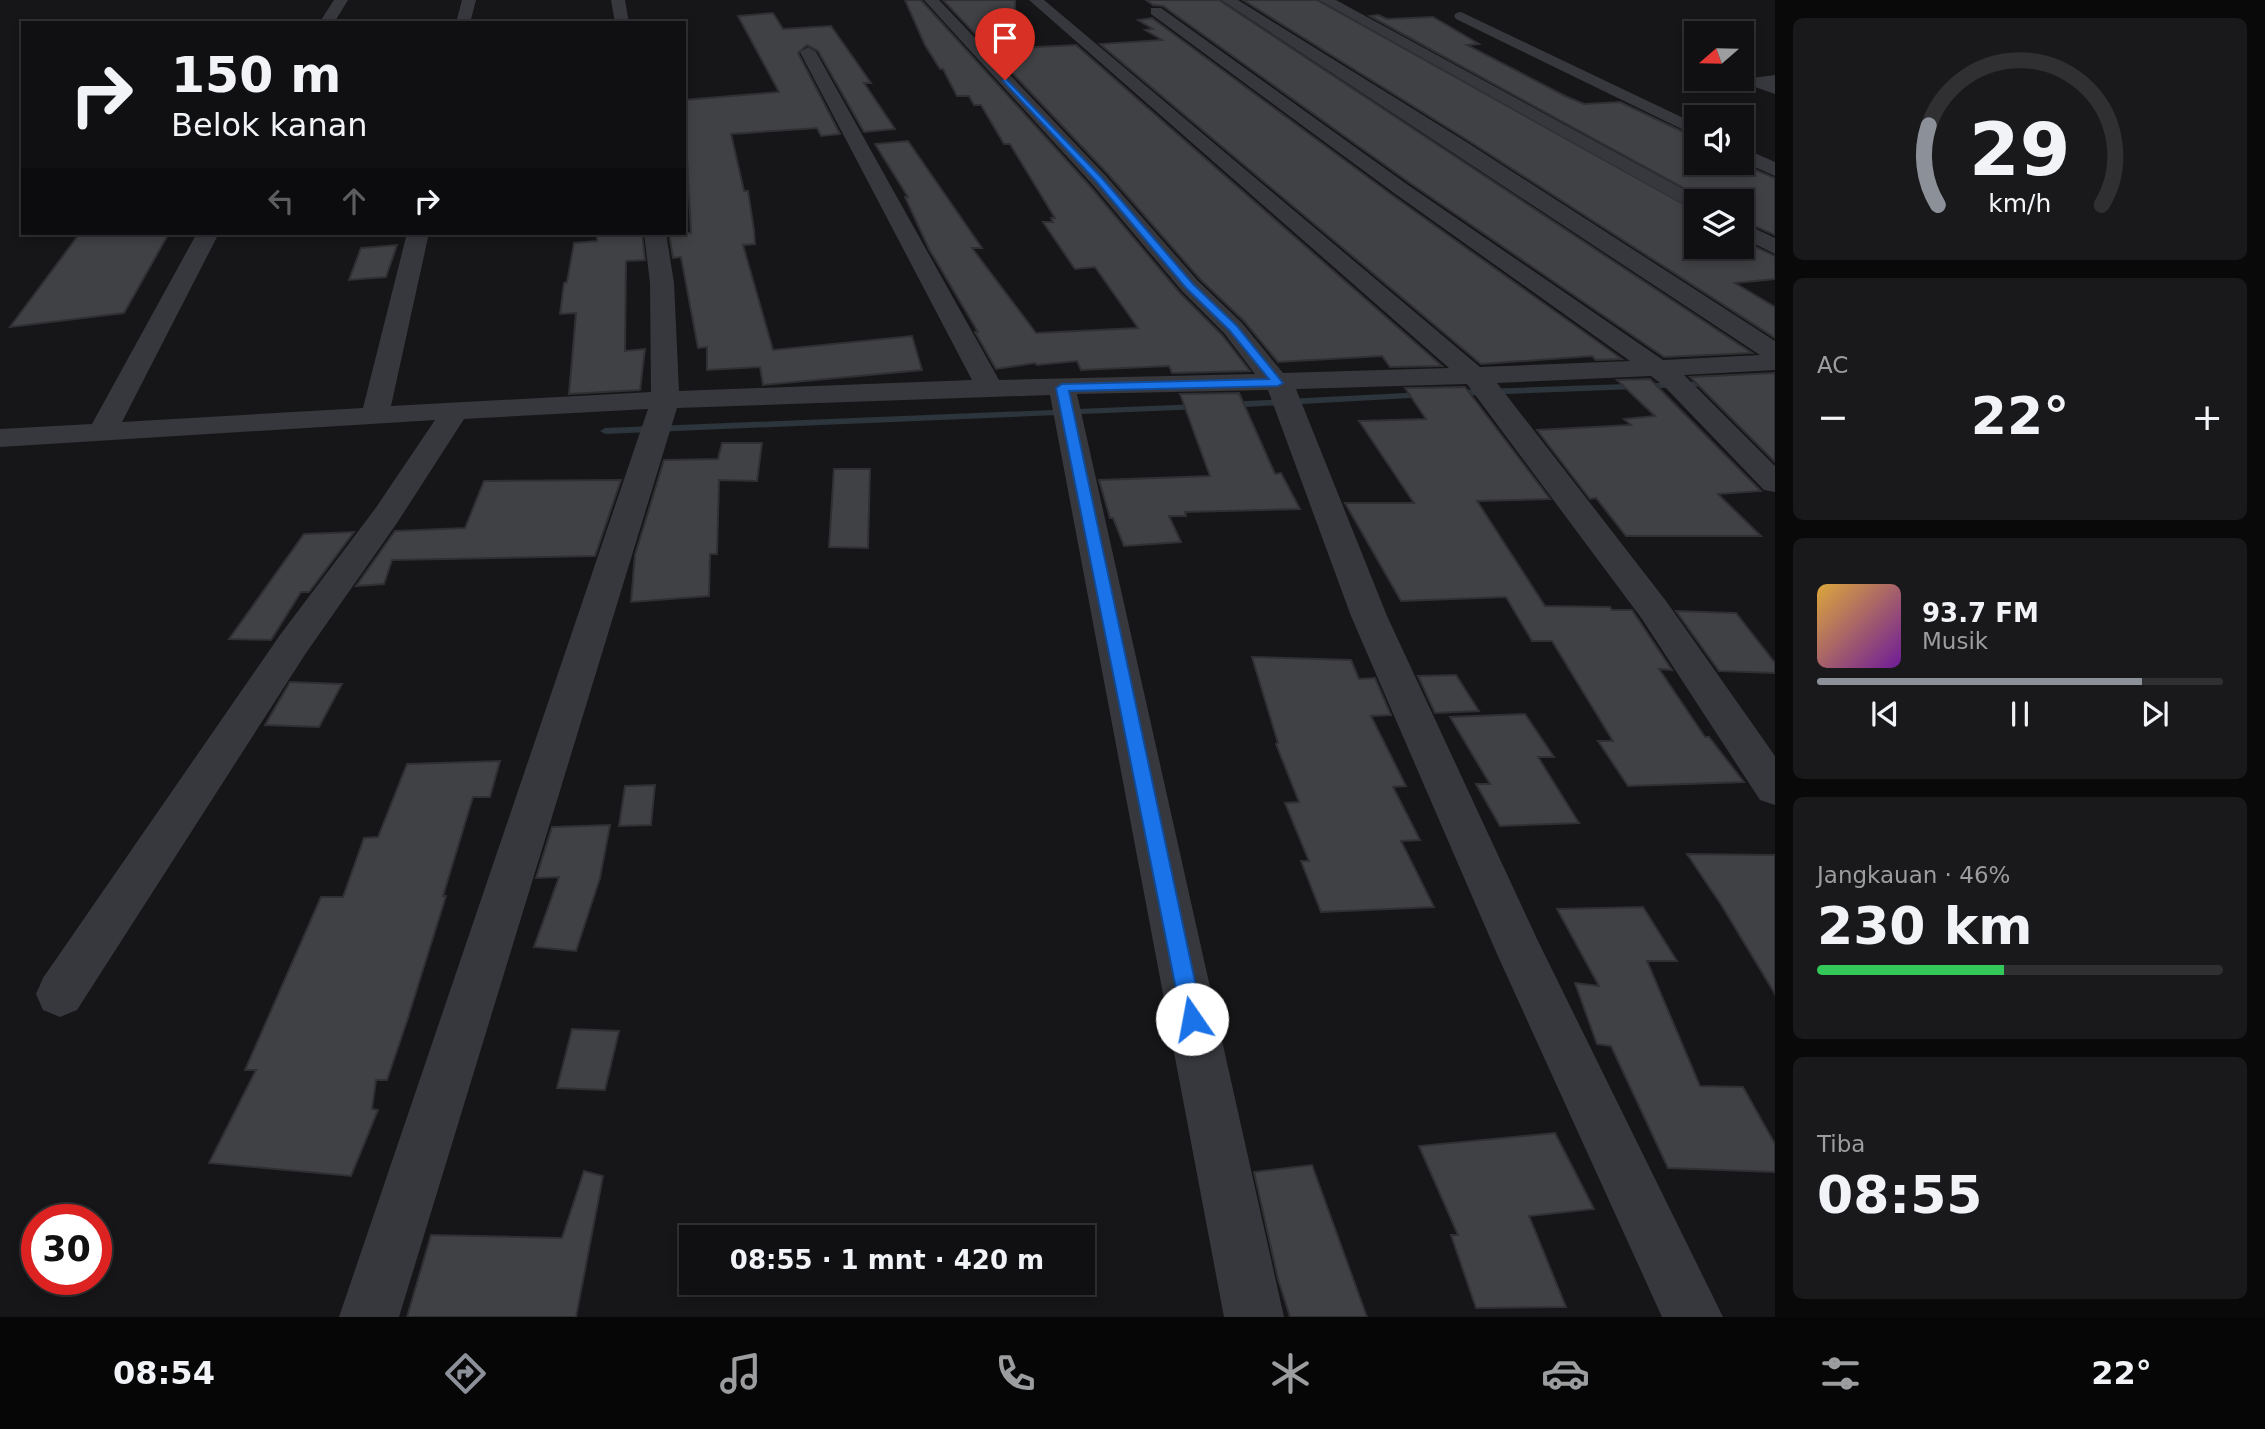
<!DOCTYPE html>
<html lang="id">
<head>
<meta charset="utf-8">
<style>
	:root { --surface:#101012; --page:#19191b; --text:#f1f3f6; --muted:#9c9d9f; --line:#303032; --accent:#8c9099 }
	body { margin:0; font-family:"DejaVu Sans",sans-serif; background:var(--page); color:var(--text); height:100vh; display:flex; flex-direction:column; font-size:26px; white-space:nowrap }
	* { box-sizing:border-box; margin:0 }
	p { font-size:23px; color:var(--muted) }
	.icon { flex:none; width:38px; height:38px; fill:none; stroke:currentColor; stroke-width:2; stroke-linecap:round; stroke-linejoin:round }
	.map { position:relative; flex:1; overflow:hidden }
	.sheet { display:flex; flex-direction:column; gap:18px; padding:18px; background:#09090a; width:490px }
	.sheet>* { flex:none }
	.top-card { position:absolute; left:21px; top:21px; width:665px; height:214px; border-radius:0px; box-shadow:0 4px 10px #0003,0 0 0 2px var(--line); background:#101012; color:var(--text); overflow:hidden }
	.needle { width:46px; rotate:250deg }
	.buttons { position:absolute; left:1684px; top:21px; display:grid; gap:14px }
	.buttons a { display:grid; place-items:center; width:70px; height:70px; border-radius:0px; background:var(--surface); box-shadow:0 4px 10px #0003,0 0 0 2px var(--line); font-size:35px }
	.speed { position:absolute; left:21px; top:1204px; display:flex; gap:14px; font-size:35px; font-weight:700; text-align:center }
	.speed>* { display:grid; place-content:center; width:91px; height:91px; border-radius:50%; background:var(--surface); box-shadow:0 4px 10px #0003,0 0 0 2px var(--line); line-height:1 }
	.speed .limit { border:10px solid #d22; background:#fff; color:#111 }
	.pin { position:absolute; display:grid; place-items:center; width:60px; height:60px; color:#fff; margin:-72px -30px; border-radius:50% 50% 50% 0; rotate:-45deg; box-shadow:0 0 7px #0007 }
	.pin .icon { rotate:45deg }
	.me { position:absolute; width:77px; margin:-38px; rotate:348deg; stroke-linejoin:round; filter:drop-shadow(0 0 5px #0008) }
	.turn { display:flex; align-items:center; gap:24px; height:147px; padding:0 35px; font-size:32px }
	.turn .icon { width:91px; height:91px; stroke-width:2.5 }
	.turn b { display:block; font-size:49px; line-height:60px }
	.lanes { display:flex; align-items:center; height:66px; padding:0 35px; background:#0003; justify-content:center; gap:35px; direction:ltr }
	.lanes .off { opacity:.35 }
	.big { font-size:52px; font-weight:700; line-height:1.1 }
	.sheet .card { flex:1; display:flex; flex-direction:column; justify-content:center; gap:10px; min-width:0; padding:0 24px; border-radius:10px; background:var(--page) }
	.sheet .dial { align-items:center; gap:0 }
	.dial svg { height:182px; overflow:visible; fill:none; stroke:var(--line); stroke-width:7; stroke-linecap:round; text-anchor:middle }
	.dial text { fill:var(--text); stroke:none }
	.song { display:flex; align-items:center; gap:21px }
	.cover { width:84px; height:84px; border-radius:10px; background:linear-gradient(135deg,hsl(40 70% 55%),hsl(280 70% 35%)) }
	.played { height:7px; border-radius:4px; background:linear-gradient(90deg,var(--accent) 80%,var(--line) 80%) }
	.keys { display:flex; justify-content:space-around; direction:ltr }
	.heat { display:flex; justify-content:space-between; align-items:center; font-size:38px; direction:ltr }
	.charge { height:10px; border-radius:5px; background:linear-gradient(90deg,#34c759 46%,var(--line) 0) }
	.trip { position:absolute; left:679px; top:1225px; width:416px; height:70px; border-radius:0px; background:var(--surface); box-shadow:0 4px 10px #0003,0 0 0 2px var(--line); font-weight:700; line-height:70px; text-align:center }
	.menu { display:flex; height:112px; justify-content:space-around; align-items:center; background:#060607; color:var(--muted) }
	.menu .icon { width:49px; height:49px }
	.menu .selected { color:var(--accent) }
	.menu b { font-size:32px; color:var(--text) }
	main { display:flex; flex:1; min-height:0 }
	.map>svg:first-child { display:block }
</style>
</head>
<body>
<main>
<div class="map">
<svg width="1775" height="1317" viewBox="0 0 1775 1317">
	<rect width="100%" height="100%" fill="#161618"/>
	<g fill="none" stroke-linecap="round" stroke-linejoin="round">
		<path fill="#2c353c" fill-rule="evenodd" d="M 1713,381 L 1716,382 L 1716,386 L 1455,396 L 1450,393 L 1455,390 Z
			M 1426,392 L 1431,395 L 1429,397 L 1227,408 L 1222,405 L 1227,402 Z
			M 1199,404 L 1204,407 L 1202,409 L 605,434 L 600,431 L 605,428 Z"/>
	</g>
	<path fill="#404145" stroke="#303034" stroke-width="2" d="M 905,0 L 921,0 L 1090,186 L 1180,293 L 1222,335 L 1250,371 L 1172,373 L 1169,366 L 1081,370 L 1077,361 L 1037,365 L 1035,363 L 996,369 L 975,332 L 978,332 L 929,249 L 905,197 L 908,197 L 875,144 L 908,141 L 982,248 L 972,248 L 1036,333 L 1138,328 L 1095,267 L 1075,269 L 1043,222 L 1053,222 L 1051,218 L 1055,218 L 1010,144 L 1004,144 L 981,105 L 974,105 L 969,96 L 957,96 L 943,69 L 940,69 L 925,45 Z
		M 943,0 L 1015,0 L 1016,48 L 1076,45 L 1442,366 L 1390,367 L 1382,356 L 1278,362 L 1244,321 L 1200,279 L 1108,174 Z
		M 1146,0 L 1219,0 L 1752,353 L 1664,357 L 1410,183 L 1163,6 L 1153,5 Z
		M 1243,0 L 1317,0 L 1696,211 L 1696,247 L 1741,247 L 1741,240 L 1775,256 L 1775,279 L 1735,283 L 1775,307 L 1775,338 L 1469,141 Z
		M 773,13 L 783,29 L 831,26 L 871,83 L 864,83 L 895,129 L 864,132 L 818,51 L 807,45 L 798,53 L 840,134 L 821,136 L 817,128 L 731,134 L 744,191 L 748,191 L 754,230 L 755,244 L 743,245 L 773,350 L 912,336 L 922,370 L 763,385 L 760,367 L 707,370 L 707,347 L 698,348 L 681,257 L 673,258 L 669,233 L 691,233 L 684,100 L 779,92 L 738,16 Z
		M 1378,15 L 1387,19 L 1433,17 L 1479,44 L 1467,45 L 1565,96 L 1584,104 L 1620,102 L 1696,138 L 1696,172 L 1751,168 L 1775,178 L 1775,235 L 1741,220 L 1741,201 L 1707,201 L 1370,16 Z
		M 1152,18 L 1392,195 L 1622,359 L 1596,360 L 1592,356 L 1481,364 L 1100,44 L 1162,40 L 1145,30 L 1153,29 L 1138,20 Z
		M 80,233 L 169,233 L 124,313 L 10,327 Z
		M 597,233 L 642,233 L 645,260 L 626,261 L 625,351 L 645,349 L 640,390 L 569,394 L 576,313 L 560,314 L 564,283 L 567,282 L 574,243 L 597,241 Z
		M 397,245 L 386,277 L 349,280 L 361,248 Z
		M 1775,373 L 1775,462 L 1690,377 Z
		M 1650,379 L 1761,491 L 1718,494 L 1761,536 L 1626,536 L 1596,498 L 1590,499 L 1537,430 L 1631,425 L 1624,419 L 1655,416 L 1617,380 Z
		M 1465,387 L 1550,499 L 1477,501 L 1545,606 L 1610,607 L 1612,610 L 1632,610 L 1672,670 L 1659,669 L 1705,737 L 1709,737 L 1744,782 L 1628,786 L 1598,741 L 1613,741 L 1552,641 L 1532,641 L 1506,597 L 1401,601 L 1345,503 L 1414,503 L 1359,421 L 1426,419 L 1405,388 Z
		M 1239,393 L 1275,474 L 1281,473 L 1300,509 L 1185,512 L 1186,516 L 1169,516 L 1181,542 L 1124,546 L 1113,518 L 1110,518 L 1099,480 L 1210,476 L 1180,394 Z
		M 722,443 L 762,443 L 757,481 L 719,480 L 717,554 L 710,554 L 709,596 L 631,602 L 635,555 L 664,460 L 718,459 Z
		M 834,469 L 870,469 L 868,548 L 829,547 Z
		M 621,480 L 595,556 L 392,560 L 384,584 L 356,586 L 395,531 L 465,528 L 484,481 Z
		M 354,532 L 309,592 L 301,592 L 271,640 L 229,639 L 304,534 Z
		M 1676,611 L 1736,613 L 1775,663 L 1775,673 L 1719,671 Z
		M 1252,657 L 1351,660 L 1359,679 L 1375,678 L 1391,715 L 1371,716 L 1406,786 L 1393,787 L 1420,840 L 1401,841 L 1434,907 L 1321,912 L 1301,861 L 1309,861 L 1285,803 L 1299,802 L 1276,744 L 1278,743 Z
		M 1456,675 L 1479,711 L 1435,713 L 1418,676 Z
		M 290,682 L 342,684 L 319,727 L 265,725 Z
		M 1525,714 L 1554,757 L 1538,757 L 1579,823 L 1500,826 L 1476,784 L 1490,784 L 1450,717 Z
		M 500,761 L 490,797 L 473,797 L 443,896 L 446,896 L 407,1021 L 387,1080 L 376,1080 L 372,1109 L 378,1110 L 351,1176 L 209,1163 L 256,1070 L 245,1070 L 321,897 L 343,897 L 364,838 L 378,837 L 407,764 Z
		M 655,785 L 651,825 L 619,826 L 625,786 Z
		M 610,825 L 600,878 L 576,951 L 534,947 L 559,877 L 536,878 L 552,827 Z
		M 1687,854 L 1775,855 L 1775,994 L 1722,906 Z
		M 1643,907 L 1677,961 L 1647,961 L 1700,1086 L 1743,1087 L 1775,1144 L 1775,1172 L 1668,1168 L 1611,1046 L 1597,1044 L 1575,983 L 1599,986 L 1557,909 Z
		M 572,1029 L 619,1031 L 605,1090 L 557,1088 Z
		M 1555,1133 L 1594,1209 L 1529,1216 L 1566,1307 L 1476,1308 L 1451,1235 L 1458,1235 L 1419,1146 Z
		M 1312,1165 L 1367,1317 L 1290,1317 L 1278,1279 L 1254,1172 Z
		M 584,1171 L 603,1176 L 576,1317 L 407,1317 L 431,1235 L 562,1238 Z"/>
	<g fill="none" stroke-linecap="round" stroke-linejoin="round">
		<path fill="#37383d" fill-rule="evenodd" d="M 334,0 L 348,0 L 334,23 L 319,23 Z
			M 462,0 L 476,0 L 470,23 L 456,23 Z
			M 611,0 L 625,0 L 629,23 L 615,23 Z
			M 924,0 L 939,0 L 1106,176 L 1198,281 L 1242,323 L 1283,373 L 1449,368 L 1029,0 L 1044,0 L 1480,367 L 1630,361 L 1394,193 L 1151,14 L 1151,8 L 1161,8 L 1408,185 L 1663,360 L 1760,355 L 1221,0 L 1238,0 L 1468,143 L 1775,341 L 1775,370 L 1684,375 L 1775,466 L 1775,492 L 1764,490 L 1664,386 L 1651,376 L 1497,383 L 1666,601 L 1775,756 L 1775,805 L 1760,800 L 1642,619 L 1467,384 L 1296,389 L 1387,616 L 1537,939 L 1723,1317 L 1662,1317 L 1497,954 L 1351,616 L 1268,390 L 1077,394 L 1284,1317 L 1224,1317 L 1050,395 L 677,408 L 399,1317 L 339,1317 L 648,409 L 464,419 L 397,523 L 306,653 L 77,1010 L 60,1017 L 43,1010 L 36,994 L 43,978 L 280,635 L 375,509 L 435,420 L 0,447 L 0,429 L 92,424 L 197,233 L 219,233 L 122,422 L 363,408 L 407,233 L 429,233 L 391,406 L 651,392 L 650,283 L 644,233 L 666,233 L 674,283 L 679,391 L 972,380 L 800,52 L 808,47 L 816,52 L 999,380 L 1255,374 L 1224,333 L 1182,291 L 1092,184 Z
			M 1319,0 L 1336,0 L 1705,201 L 1696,201 L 1696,209 L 1689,207 Z
			M 1461,12 L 1696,124 L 1696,136 L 1456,19 L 1454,16 L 1456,13 Z
			M 1775,75 L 1775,94 L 1752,86 L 1750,82 L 1752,78 Z
			M 1741,147 L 1775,162 L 1775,176 L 1741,161 Z
			M 1741,222 L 1775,238 L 1775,254 L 1741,237 Z"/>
	</g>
	<path fill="#1a73e8" stroke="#114b97" stroke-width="2" d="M 1005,78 L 1102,178 L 1193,284 L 1237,326 L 1283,383 L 1278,386 L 1069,391 L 1203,1019 L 1200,1026 L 1192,1029 L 1185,1026 L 1182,1019 L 1056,388 L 1062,384 L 1269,379 L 1230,331 L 1186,288 L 1096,181 L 1003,81 Z"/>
</svg>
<div class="buttons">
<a><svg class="needle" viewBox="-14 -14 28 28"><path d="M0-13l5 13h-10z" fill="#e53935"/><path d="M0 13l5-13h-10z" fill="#9c9d9f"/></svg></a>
<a><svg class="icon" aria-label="sound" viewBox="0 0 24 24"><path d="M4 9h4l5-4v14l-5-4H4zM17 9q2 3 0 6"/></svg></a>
<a><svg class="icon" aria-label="layers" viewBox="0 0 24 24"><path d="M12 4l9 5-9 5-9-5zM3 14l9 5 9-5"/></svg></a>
</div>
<div class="speed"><div class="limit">30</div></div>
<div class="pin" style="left:1005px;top:80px;background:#d93025"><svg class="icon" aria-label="arrive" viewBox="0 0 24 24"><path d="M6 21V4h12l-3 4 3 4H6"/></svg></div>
<svg class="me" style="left:1192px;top:1019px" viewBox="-20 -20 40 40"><circle r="19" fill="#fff"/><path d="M0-13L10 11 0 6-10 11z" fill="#1a73e8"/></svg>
<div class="trip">08:55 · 1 mnt · 420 m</div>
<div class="top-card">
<div class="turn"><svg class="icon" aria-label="right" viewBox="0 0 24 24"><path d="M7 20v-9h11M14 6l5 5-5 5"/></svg><div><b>150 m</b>Belok kanan</div></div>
<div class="lanes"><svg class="icon off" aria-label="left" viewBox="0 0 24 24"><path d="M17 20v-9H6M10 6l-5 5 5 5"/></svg><svg class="icon off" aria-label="ahead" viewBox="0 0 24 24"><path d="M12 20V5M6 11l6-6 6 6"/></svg><svg class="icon" aria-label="right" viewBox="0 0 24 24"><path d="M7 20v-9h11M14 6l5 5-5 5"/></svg></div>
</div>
</div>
<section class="sheet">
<div class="card dial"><svg viewBox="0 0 100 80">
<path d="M14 69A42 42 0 1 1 86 69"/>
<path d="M14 69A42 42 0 0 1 10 34" stroke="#8c9099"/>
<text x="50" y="56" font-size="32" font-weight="700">29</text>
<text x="50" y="72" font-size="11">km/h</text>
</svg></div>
<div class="card"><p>AC</p>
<div class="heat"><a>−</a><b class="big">22°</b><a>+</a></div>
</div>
<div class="card">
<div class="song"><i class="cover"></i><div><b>93.7 FM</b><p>Musik</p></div></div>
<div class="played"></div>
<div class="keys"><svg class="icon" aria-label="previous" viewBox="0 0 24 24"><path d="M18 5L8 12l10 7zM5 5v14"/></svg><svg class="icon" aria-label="pause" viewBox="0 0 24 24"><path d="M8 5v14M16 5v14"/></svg><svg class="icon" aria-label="next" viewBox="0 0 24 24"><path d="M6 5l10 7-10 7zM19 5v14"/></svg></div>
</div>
<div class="card"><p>Jangkauan · 46%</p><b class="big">230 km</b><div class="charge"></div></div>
<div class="card"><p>Tiba</p><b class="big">08:55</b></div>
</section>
</main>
<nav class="menu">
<b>08:54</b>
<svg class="icon selected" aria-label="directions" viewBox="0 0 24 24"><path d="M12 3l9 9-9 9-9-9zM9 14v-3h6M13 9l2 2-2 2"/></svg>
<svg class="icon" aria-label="music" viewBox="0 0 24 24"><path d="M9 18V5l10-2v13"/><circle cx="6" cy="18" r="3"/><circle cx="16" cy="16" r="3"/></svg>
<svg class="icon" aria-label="phone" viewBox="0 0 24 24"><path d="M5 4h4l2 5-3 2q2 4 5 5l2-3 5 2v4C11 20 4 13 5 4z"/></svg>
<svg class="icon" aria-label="climate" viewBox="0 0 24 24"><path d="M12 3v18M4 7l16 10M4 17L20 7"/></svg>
<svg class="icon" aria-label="car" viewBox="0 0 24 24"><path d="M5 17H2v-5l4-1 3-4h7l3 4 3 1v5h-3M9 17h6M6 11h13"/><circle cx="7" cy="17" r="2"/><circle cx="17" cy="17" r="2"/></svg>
<svg class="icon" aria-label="filters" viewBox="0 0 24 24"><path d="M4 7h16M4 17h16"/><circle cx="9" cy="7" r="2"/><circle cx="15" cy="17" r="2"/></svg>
<b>22°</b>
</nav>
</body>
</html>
